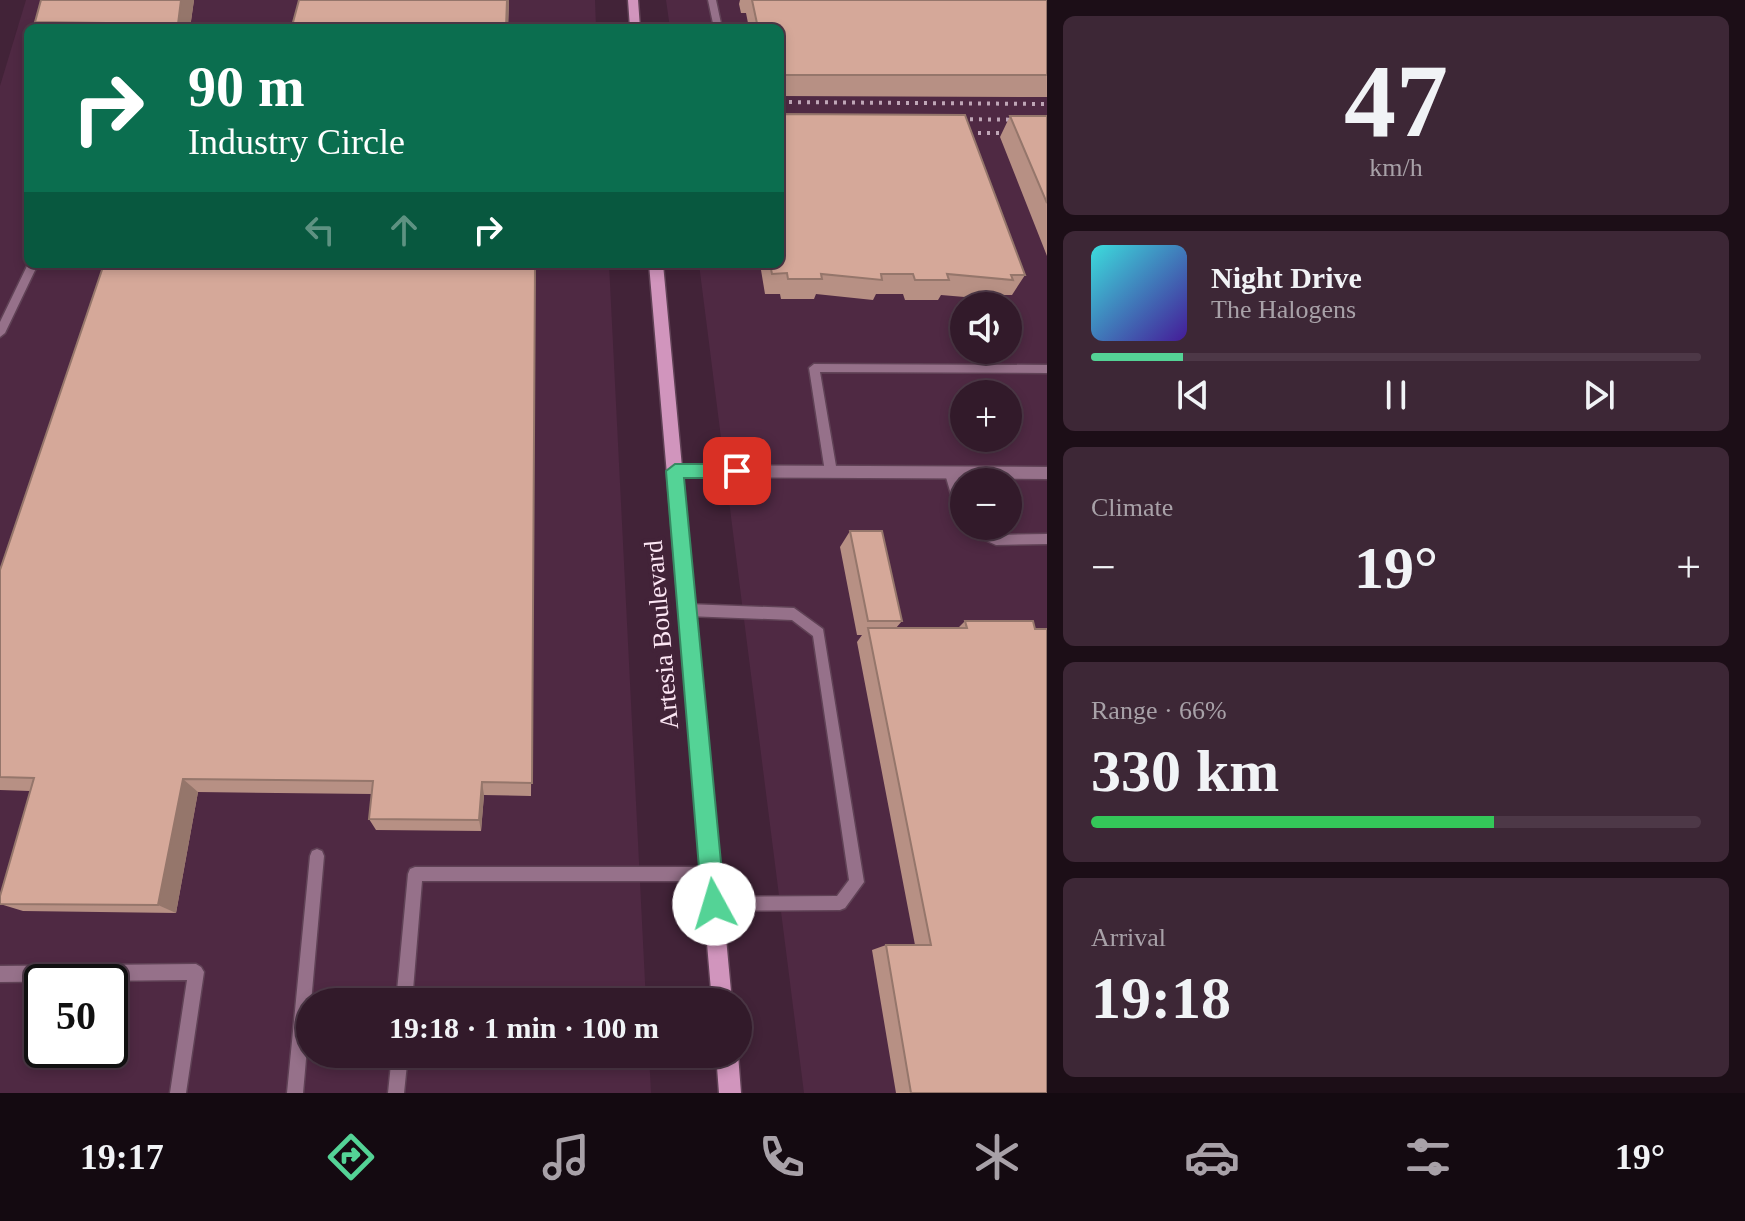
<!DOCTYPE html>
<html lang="en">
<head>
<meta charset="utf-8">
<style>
	:root { --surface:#321a2a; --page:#3d2736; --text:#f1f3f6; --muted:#a8a1a8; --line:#4d3847; --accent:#54d396 }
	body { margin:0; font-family:"Times New Roman",serif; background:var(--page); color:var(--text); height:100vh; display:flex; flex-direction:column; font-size:30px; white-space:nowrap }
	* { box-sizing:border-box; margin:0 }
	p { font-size:26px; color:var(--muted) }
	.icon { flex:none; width:44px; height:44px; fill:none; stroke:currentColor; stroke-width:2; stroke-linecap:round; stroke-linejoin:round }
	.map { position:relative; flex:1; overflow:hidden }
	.details { display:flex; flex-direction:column; gap:16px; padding:16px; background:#1c0e17; width:698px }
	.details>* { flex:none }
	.banner { position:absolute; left:24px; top:24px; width:760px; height:244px; border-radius:12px; box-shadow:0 4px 12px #0003,0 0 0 2px var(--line); background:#0b6e4f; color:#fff; overflow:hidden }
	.buttons { position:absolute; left:950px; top:292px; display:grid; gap:16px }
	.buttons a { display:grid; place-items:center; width:72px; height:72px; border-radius:50%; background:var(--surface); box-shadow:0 4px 12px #0003,0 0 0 2px var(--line); font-size:40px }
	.speed { position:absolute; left:24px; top:964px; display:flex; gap:16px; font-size:40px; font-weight:700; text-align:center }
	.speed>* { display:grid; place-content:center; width:104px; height:104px; border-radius:50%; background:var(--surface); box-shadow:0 4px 12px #0003,0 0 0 2px var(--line); line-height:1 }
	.speed .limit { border:4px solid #111; border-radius:12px; background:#fff; color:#111 }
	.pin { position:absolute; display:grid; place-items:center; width:68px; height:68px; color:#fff; margin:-34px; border-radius:16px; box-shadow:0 4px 12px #0006 }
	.me { position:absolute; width:88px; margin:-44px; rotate:354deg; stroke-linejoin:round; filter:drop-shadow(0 0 6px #0008) }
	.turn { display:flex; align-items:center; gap:28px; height:168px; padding:0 32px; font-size:36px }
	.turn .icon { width:104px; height:104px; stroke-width:2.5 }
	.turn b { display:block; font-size:56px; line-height:68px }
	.lanes { display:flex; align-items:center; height:76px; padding:0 32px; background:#0003; justify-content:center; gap:40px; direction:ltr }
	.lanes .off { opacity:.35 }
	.big { font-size:60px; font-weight:600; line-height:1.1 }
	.details .widget { flex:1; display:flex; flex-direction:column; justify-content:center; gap:12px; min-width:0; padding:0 28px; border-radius:12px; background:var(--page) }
	.details .dial { align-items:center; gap:0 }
	.dial b { font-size:104px; line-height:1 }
	.song { display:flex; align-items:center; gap:24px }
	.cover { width:96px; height:96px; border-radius:12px; background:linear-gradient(135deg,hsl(180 70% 55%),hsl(260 70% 35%)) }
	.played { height:8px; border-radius:4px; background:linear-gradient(90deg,var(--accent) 15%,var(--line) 15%) }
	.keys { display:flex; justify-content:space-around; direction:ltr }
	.heat { display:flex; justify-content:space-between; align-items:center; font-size:44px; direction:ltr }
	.charge { height:12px; border-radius:6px; background:linear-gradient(90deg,#34c759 66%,var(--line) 0) }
	.trip { position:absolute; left:296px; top:988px; width:456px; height:80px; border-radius:40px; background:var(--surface); box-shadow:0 4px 12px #0003,0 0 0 2px var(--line); font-weight:600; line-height:80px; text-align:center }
	.tab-bar { display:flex; height:128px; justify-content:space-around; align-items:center; background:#140a11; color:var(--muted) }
	.tab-bar .icon { width:56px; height:56px }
	.tab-bar .active { color:var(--accent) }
	.tab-bar b { font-size:36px; color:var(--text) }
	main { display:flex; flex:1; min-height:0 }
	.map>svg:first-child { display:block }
</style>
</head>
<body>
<main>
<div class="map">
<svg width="1047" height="1093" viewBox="0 0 1047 1093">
	<rect width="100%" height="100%" fill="#422338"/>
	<path fill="#4f2943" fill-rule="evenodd" d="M 26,0 L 595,0 L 596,28 L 28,28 L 28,264 L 609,264 L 646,1002 L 310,1002 L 310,1054 L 649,1054 L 651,1093 L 0,1093 L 0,86 ZM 42,982 L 110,982 L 110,1050 L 42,1050 Z
		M 666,0 L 1047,0 L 1047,1093 L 804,1093 L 699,264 L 780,264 L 780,28 L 670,28 ZM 964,306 L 1008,306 L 1008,350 L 964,350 ZM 964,394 L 1008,394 L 1008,438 L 964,438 ZM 964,482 L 1008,482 L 1008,526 L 964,526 Z"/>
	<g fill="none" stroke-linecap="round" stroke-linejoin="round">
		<g stroke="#604256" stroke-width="3">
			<path id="service" d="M 708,0 L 716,0 L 722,28 L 714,28 Z
				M 28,264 L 38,264 L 5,333 L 0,337 L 0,322 Z
				M 814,364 L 1047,365 L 1047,373 L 820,372 L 837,472 L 835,475 L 827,475 L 825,472 L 809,368 Z
				M 951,469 L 955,471 L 957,474 L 964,498 L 964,526 L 979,526 L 997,535 L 1047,534 L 1047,544 L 996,545 L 963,530 L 961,526 L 963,523 L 958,518 L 945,474 L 947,471 Z
				M 687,604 L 794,608 L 823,629 L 864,882 L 845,908 L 840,910 L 714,911 L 709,909 L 707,904 L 709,899 L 714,897 L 837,896 L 849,880 L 813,636 L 792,620 L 687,616 L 683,614 L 681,610 L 683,606 Z
				M 317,849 L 322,851 L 324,856 L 303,1093 L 287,1093 L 310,856 L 312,851 Z
				M 415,867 L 710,867 L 715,869 L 717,874 L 715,879 L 710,881 L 422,881 L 412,1002 L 396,1002 L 408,874 L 410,869 Z
				M 196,964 L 201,967 L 204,972 L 186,1093 L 170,1093 L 187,980 L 0,982 L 0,966 Z
				M 392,1054 L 408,1054 L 404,1093 L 388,1093 Z"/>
		</g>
		<g stroke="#604256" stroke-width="3">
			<path id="minor" d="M 675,465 L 1047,467 L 1047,479 L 675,477 L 670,475 L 667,471 L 670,467 Z"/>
		</g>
		<g stroke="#604256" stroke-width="3">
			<path id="secondary" d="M 628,0 L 638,0 L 640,28 L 630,28 Z
				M 649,264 L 663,264 L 732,1002 L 712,1002 Z
				M 716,1054 L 738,1054 L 741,1093 L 719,1093 Z"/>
		</g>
		<use href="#service" fill="#96718a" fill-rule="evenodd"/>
		<use href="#minor" fill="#96718a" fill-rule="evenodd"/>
		<use href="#secondary" fill="#d195bd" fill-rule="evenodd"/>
		<path stroke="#bfa6b7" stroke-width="4" stroke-dasharray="3 6" stroke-linecap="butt" d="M 780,102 L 1047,104
			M 943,119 L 1047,120
			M 951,133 L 1047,133"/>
	</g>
	<path fill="#b79084" d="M 41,0 L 194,0 L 190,28 L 37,28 L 35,22 Z
		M 509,0 L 508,28 L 293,28 L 292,26 Z
		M 740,0 L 1047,0 L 1047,97 L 780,96 L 780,28 L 749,28 L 746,13 L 741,13 L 739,4 Z
		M 1010,116 L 1047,116 L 1047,256 L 1000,137 Z
		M 535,264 L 531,796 L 484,795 L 481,831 L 376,830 L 369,819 L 372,794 L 198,792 L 176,913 L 23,911 L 0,904 L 30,791 L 0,790 L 0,570 Z
		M 760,264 L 780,264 L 1025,275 L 1012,295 L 1003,295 L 1000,300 L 941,295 L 938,300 L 905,300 L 903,294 L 876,294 L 873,300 L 816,294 L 814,299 L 781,299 L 780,294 L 765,294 Z
		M 850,531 L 902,621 L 896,628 L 958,628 L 965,621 L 1047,1093 L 896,1093 L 872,950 L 886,945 L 915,945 L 857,642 L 862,635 L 857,635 L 840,547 Z"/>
	<path fill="#95766b" d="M 181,0 L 194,0 L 190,28 L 179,28 L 178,24 Z
		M 507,0 L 509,0 L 508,28 L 506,28 Z
		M 183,779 L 198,792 L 176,913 L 158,905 Z
		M 482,782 L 484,795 L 481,831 L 479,820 Z"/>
	<path fill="#d5a899" stroke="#95766b" stroke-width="2" d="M 41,0 L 181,0 L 178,24 L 35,22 Z
		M 299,0 L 507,0 L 506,28 L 292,26 Z
		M 752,0 L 1047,0 L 1047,75 L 780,75 L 780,28 L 758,28 Z
		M 780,114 L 965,115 L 1025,275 L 1011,275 L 1013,280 L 947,274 L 949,280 L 915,280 L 913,274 L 881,274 L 882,280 L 821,274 L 822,279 L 788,279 L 787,273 L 772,274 L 770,264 L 780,264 Z
		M 1010,116 L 1047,116 L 1047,203 Z
		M 104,264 L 535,264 L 532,783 L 482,782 L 479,820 L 369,819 L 373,781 L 183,779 L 158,905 L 0,904 L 0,896 L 34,778 L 0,777 L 0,570 Z
		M 850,531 L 882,531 L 902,621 L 868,621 Z
		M 965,621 L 1033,621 L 1035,629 L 1047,629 L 1047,1093 L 911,1093 L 886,945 L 931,945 L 868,628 L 967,628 Z"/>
	<path fill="#54d396" stroke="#378962" stroke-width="2" d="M 675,464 L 737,464 L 746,471 L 737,478 L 684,478 L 725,904 L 722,912 L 714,916 L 706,912 L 702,904 L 666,471 Z"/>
	<g text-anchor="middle" stroke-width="8" stroke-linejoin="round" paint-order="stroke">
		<g font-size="26" fill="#fce6f4" stroke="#422338">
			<text transform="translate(661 635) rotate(-95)" y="9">Artesia Boulevard</text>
		</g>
	</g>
</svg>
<div class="buttons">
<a><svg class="icon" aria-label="sound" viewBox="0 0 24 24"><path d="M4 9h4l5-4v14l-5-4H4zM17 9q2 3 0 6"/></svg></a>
<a>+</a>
<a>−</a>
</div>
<div class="speed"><div class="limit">50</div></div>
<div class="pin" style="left:737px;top:471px;background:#d93025"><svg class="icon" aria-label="arrive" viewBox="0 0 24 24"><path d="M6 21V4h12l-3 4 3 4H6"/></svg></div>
<svg class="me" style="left:714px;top:904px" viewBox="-20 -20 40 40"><circle r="19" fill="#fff"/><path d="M0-13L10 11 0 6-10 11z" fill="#54d396"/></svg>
<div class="trip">19:18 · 1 min · 100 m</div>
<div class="banner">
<div class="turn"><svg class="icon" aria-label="right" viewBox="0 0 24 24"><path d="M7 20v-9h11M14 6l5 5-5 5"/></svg><div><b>90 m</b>Industry Circle</div></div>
<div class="lanes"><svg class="icon off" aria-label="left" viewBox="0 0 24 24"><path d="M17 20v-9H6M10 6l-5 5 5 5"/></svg><svg class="icon off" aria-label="ahead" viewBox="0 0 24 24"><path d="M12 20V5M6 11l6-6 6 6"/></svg><svg class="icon" aria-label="right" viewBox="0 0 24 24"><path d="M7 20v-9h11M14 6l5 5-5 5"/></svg></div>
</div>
</div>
<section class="details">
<div class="widget dial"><b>47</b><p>km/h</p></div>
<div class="widget">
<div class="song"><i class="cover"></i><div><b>Night Drive</b><p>The Halogens</p></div></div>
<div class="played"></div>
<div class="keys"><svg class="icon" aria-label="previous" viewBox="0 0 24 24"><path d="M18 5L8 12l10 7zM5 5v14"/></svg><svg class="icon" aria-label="pause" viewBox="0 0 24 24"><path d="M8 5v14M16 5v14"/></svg><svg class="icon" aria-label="next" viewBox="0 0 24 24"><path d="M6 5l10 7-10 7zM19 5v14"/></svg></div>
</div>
<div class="widget"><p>Climate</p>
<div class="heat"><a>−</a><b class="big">19°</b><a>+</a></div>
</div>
<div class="widget"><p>Range · 66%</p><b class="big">330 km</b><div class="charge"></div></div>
<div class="widget"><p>Arrival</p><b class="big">19:18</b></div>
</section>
</main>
<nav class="tab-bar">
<b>19:17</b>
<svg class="icon active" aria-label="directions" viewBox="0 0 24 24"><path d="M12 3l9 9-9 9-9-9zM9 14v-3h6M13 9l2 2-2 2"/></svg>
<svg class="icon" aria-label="music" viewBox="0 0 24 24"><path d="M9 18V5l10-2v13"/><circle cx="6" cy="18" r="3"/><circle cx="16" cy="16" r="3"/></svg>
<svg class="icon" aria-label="phone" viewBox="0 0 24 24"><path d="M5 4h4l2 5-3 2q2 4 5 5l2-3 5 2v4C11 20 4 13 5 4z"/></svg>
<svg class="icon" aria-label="climate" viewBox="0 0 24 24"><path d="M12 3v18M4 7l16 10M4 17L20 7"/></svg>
<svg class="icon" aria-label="car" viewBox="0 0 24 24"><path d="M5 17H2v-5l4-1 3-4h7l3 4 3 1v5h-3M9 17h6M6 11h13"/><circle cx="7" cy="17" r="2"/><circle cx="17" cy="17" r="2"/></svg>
<svg class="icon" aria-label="filters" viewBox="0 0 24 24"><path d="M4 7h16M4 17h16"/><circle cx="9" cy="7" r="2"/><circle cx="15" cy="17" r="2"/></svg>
<b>19°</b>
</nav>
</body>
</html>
